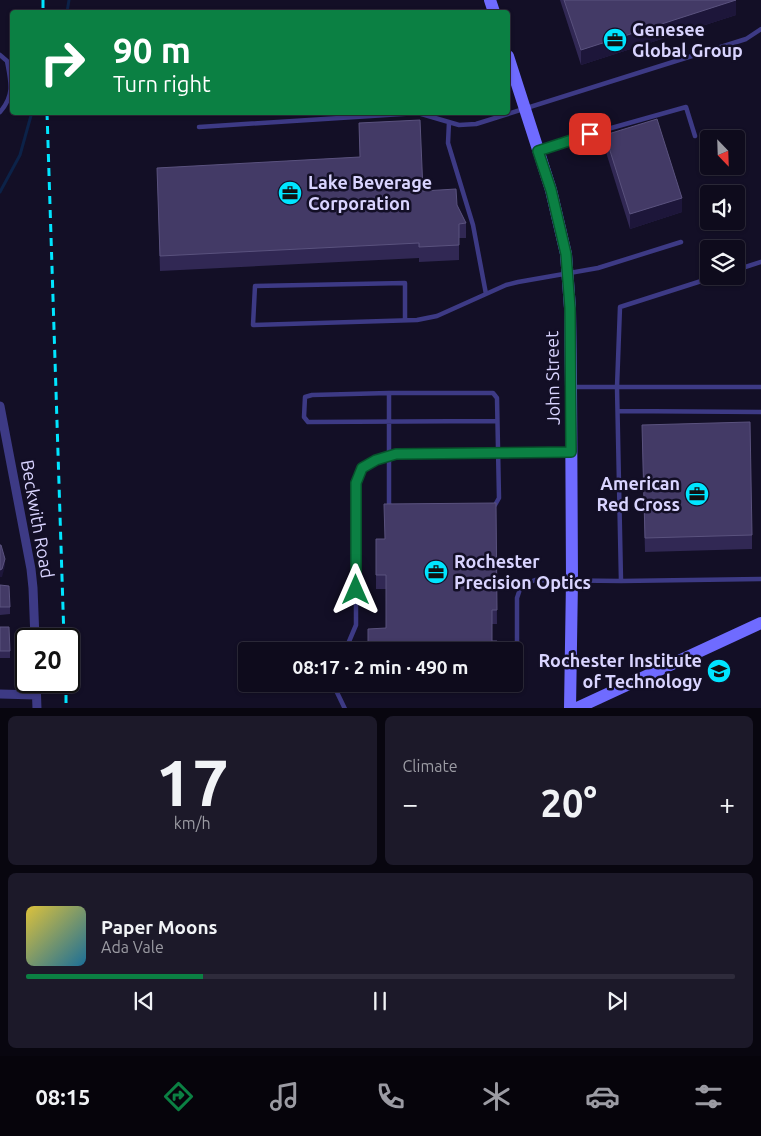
<!DOCTYPE html>
<html lang="en">
<head>
<meta charset="utf-8">
<style>
	:root { --surface:#0e0b1c; --page:#1c1929; --text:#f1f3f6; --muted:#9b9ba3; --line:#2e2b3b; --accent:#0b8043 }
	body { margin:0; font-family:Ubuntu,sans-serif; background:var(--page); color:var(--text); height:100vh; display:flex; flex-direction:column; font-size:19px; white-space:nowrap }
	* { box-sizing:border-box; margin:0 }
	p { font-size:16px; color:var(--muted) }
	.icon { flex:none; width:28px; height:28px; fill:none; stroke:currentColor; stroke-width:2; stroke-linecap:round; stroke-linejoin:round }
	.map { position:relative; height:708px; overflow:hidden }
	.details { display:flex; flex-direction:column; gap:8px; padding:8px; background:#08060f; flex:1 }
	.details>* { flex:none }
	.top-card { position:absolute; left:10px; top:10px; width:500px; height:105px; border-radius:5px; box-shadow:0 1px 4px #0004,0 0 0 1px var(--line); background:#0b8043; color:#fff; overflow:hidden }
	.needle { width:32px; rotate:157deg }
	.buttons { position:absolute; left:700px; top:130px; display:grid; gap:10px }
	.buttons a { display:grid; place-items:center; width:45px; height:45px; border-radius:5px; background:var(--surface); box-shadow:0 1px 4px #0004,0 0 0 1px var(--line); font-size:25px }
	.speed { position:absolute; left:15px; top:628px; display:flex; gap:10px; font-size:25px; font-weight:700; text-align:center }
	.speed>* { display:grid; place-content:center; width:65px; height:65px; border-radius:50%; background:var(--surface); box-shadow:0 1px 4px #0004,0 0 0 1px var(--line); line-height:1 }
	.speed .limit { border:2px solid #111; border-radius:8px; background:#fff; color:#111 }
	.pin { position:absolute; display:grid; place-items:center; width:42px; height:42px; color:#fff; margin:-21px; border-radius:10px; box-shadow:0 2px 8px #0006 }
	.me { position:absolute; width:55px; margin:-28px; rotate:0deg; stroke-linejoin:round; filter:drop-shadow(0 0 4px #0008) }
	.turn { display:flex; align-items:center; gap:18px; height:105px; padding:0 20px; font-size:22px }
	.turn .icon { width:65px; height:65px; stroke-width:2.5 }
	.turn b { display:block; font-size:35px; line-height:42px }
	.big { font-size:38px; font-weight:700; line-height:1.1 }
	.details .tile { flex:1; display:flex; flex-direction:column; justify-content:center; gap:8px; min-width:0; padding:0 18px; border-radius:8px; background:var(--page) }
	.details .dial { align-items:center; gap:0 }
	.dial b { font-size:65px; line-height:1 }
	.song { display:flex; align-items:center; gap:15px }
	.cover { width:60px; height:60px; border-radius:8px; background:linear-gradient(135deg,hsl(50 70% 55%),hsl(200 70% 35%)) }
	.played { height:5px; border-radius:2px; background:linear-gradient(90deg,var(--accent) 25%,var(--line) 25%) }
	.keys { display:flex; justify-content:space-around; direction:ltr }
	.heat { display:flex; justify-content:space-between; align-items:center; font-size:28px; direction:ltr }
	.details .tiles { flex:1; display:grid; gap:8px; grid-template-columns:1fr 1fr }
	.tile:last-child { grid-column:span 2 }
	.trip { position:absolute; left:238px; top:642px; width:285px; height:50px; border-radius:5px; background:var(--surface); box-shadow:0 1px 4px #0004,0 0 0 1px var(--line); font-weight:700; line-height:50px; text-align:center }
	.tabs { display:flex; height:80px; justify-content:space-around; align-items:center; background:#06040b; color:var(--muted) }
	.tabs .icon { width:35px; height:35px }
	.tabs .selected { color:var(--accent) }
	.tabs b { font-size:22px; color:var(--text) }
	.map>svg:first-child { display:block }
</style>
</head>
<body>
<div class="map">
<svg width="761" height="709" viewBox="0 0 761 709">
	<rect width="100%" height="100%" fill="#130f26"/>
	<g fill="none" stroke-linecap="round" stroke-linejoin="round">
		<path stroke="#0c2248" stroke-width="3" d="M 67,12 L 69,0
			M 0,192 L 20,155 L 32,112"/>
		<path stroke="#3d3a85" stroke-width="4.5" d="M 0,55 L 7,61 C 11,82 15,95 0,112
			M 449,122 L 448,143 L 473,225 L 486,294 L 506,285 L 518,282 L 598,268 L 681,242
			M 199,127 L 418,113 L 459,125 L 476,124 L 746,39 L 761,29
			M 539,150 L 590,134 L 686,107 L 695,136
			M 736,270 L 761,262
			M 405,320 L 405,283 L 255,286 L 253,325 L 417,320 L 437,316 L 486,294
			M 572,387 L 761,387
			M 389,393 L 493,393 L 497,398 L 499,498 L 495,505 L 488,507 L 396,508 L 389,505 Z
			M 389,393 L 312,395 L 305,397 L 304,417 L 308,422 L 497,421
			M 618,411 L 761,412
			M 621,581 L 617,387 L 620,307 L 717,276
			M 517,648 L 517,598 L 521,586 L 535,580 L 621,581 L 761,579
			M 345,651 L 356,625 L 356,483 L 363,468 L 376,460 L 396,454 L 570,452
			M 333,684 L 345,709"/>
		<path stroke="#3d3a85" stroke-width="9" d="M 0,406 L 31,569 L 33,588 L 35,639
			M 36,681 L 37,709
			M 0,694 L 36,695"/>
		<path stroke="#6f6bff" stroke-width="12" d="M 490,0 L 494,12
			M 508,56 L 551,190 L 566,254 L 570,308 L 571,387 L 572,580 L 570,709
			M 575,709 L 761,623"/>
		<path stroke="#00e5ff" stroke-width="3" stroke-dasharray="8 6" stroke-linecap="butt" d="M 43,0 L 43,12
			M 47,112 L 64,639
			M 66,681 L 66,709"/>
	</g>
	<path fill="#312854" d="M 560,0 L 736,0 L 736,15 L 581,65 Z
		M 359,123 L 423,191 L 457,205 L 466,223 L 466,238 L 459,238 L 459,260 L 419,262 L 419,258 L 160,271 L 157,168 L 360,157 Z
		M 605,135 L 682,212 L 630,229 L 605,149 Z
		M 642,439 L 752,535 L 752,549 L 645,552 Z
		M 496,503 L 497,624 L 492,624 L 492,641 L 497,641 L 497,651 L 368,651 L 386,628 L 386,589 L 376,589 L 376,539 L 385,539 Z
		M 0,585 L 10,607 L 10,614 L 0,615 Z
		M 0,627 L 10,651 L 10,658 L 0,658 Z"/>
	<path fill="#1d163a" d="M 736,0 L 736,15 L 581,65 L 581,50 Z
		M 682,198 L 682,212 L 630,229 L 630,214 Z
		M 5,559 L 5,566 L 2,577 L 0,577 L 0,570 Z"/>
	<path fill="#433a66" stroke="#5a527e" d="M 564,0 L 736,0 L 581,50 Z
		M 657,119 L 682,198 L 630,214 L 605,135 Z
		M 420,120 L 423,191 L 456,189 L 457,205 L 466,223 L 459,224 L 459,245 L 419,247 L 419,243 L 160,256 L 157,168 L 360,157 L 359,123 Z
		M 750,422 L 752,535 L 645,538 L 642,425 Z
		M 496,503 L 497,610 L 492,610 L 492,641 L 497,641 L 497,651 L 368,651 L 368,629 L 386,628 L 386,575 L 376,575 L 376,539 L 385,539 L 384,504 Z
		M 0,545 L 1,545 L 5,559 L 2,569 L 0,570 Z
		M 0,585 L 9,586 L 10,607 L 0,607 Z
		M 0,627 L 9,627 L 10,651 L 0,651 Z"/>
	<g fill="none" stroke-linecap="round" stroke-linejoin="round">
		<g stroke="#07532c" stroke-width="12">
			<path id="route" d="M 356,590 L 356,483 L 362,468 L 376,460 L 396,454 L 571,452 L 570,308 L 566,254 L 551,190 L 538,151 L 590,134"/>
		</g>
		<use href="#route" stroke="#0b8043" stroke-width="9"/>
	</g>
	<defs>
		<g id="office-disc" transform="scale(1.25)"><circle r="9.5" fill="#00e5ff" stroke="#130f26"/><path d="M-6-3h4V-5.5h4V-3h4V5H-6ZM-1-4.5V-3h2v-1.5ZM-6 0V1H6V0Z" fill="#111"/></g>
		<g id="university-disc" transform="scale(1.25)"><circle r="9.5" fill="#00e5ff" stroke="#130f26"/><path d="M0-5L7-2L0 1L-7-2ZM-4 1L0 2.5L4 1V4Q0 6-4 4Z" fill="#111"/></g>
	</defs>
	<g fill-rule="evenodd">
		<use href="#office-disc" x="615" y="40"/>
		<use href="#office-disc" x="290" y="193"/>
		<use href="#office-disc" x="697" y="494"/>
		<use href="#office-disc" x="436" y="572"/>
		<use href="#university-disc" x="719" y="671"/>
	</g>
	<g text-anchor="middle" stroke-width="5" stroke-linejoin="round" paint-order="stroke">
		<g font-size="18" font-weight="bold" fill="#d9d4ff" stroke="#130f26" text-anchor="start">
			<text x="632" y="36">Genesee<tspan x="632" dy="21">Global Group</tspan></text>
			<text x="308" y="189">Lake Beverage<tspan x="308" dy="21">Corporation</tspan></text>
			<text x="680" y="490" text-anchor="end">American<tspan x="680" dy="21">Red Cross</tspan></text>
			<text x="454" y="568">Rochester<tspan x="454" dy="21">Precision Optics</tspan></text>
			<text x="702" y="667" text-anchor="end">Rochester Institute<tspan x="702" dy="21">of Technology</tspan></text>
		</g>
		<g font-size="18" fill="#d9d4ff" stroke="#130f26">
			<text transform="translate(553 378) rotate(-91)" y="6">John Street</text>
			<text transform="translate(37 519) rotate(80)" y="6">Beckwith Road</text>
		</g>
	</g>
</svg>
<div class="buttons">
<a><svg class="needle" viewBox="-14 -14 28 28"><path d="M0-13l5 13h-10z" fill="#e53935"/><path d="M0 13l5-13h-10z" fill="#9b9ba3"/></svg></a>
<a><svg class="icon" aria-label="sound" viewBox="0 0 24 24"><path d="M4 9h4l5-4v14l-5-4H4zM17 9q2 3 0 6"/></svg></a>
<a><svg class="icon" aria-label="layers" viewBox="0 0 24 24"><path d="M12 4l9 5-9 5-9-5zM3 14l9 5 9-5"/></svg></a>
</div>
<div class="speed"><div class="limit">20</div></div>
<div class="pin" style="left:590px;top:134px;background:#d93025"><svg class="icon" aria-label="arrive" viewBox="0 0 24 24"><path d="M6 21V4h12l-3 4 3 4H6"/></svg></div>
<svg class="me" style="left:356px;top:590px" viewBox="-20 -20 40 40"><path d="M0-17L14 15 0 8-14 15z" fill="#0b8043" stroke="#fff" stroke-width="4"/></svg>
<div class="trip">08:17 · 2 min · 490 m</div>
<div class="top-card">
<div class="turn"><svg class="icon" aria-label="right" viewBox="0 0 24 24"><path d="M7 20v-9h11M14 6l5 5-5 5"/></svg><div><b>90 m</b>Turn right</div></div>
</div>
</div>
<section class="details">
<div class="tiles">
<div class="tile dial"><b>17</b><p>km/h</p></div>
<div class="tile"><p>Climate</p>
<div class="heat"><a>−</a><b class="big">20°</b><a>+</a></div>
</div>
<div class="tile">
<div class="song"><i class="cover"></i><div><b>Paper Moons</b><p>Ada Vale</p></div></div>
<div class="played"></div>
<div class="keys"><svg class="icon" aria-label="previous" viewBox="0 0 24 24"><path d="M18 5L8 12l10 7zM5 5v14"/></svg><svg class="icon" aria-label="pause" viewBox="0 0 24 24"><path d="M8 5v14M16 5v14"/></svg><svg class="icon" aria-label="next" viewBox="0 0 24 24"><path d="M6 5l10 7-10 7zM19 5v14"/></svg></div>
</div>
</div>
</section>
<nav class="tabs">
<b>08:15</b>
<svg class="icon selected" aria-label="directions" viewBox="0 0 24 24"><path d="M12 3l9 9-9 9-9-9zM9 14v-3h6M13 9l2 2-2 2"/></svg>
<svg class="icon" aria-label="music" viewBox="0 0 24 24"><path d="M9 18V5l10-2v13"/><circle cx="6" cy="18" r="3"/><circle cx="16" cy="16" r="3"/></svg>
<svg class="icon" aria-label="phone" viewBox="0 0 24 24"><path d="M5 4h4l2 5-3 2q2 4 5 5l2-3 5 2v4C11 20 4 13 5 4z"/></svg>
<svg class="icon" aria-label="climate" viewBox="0 0 24 24"><path d="M12 3v18M4 7l16 10M4 17L20 7"/></svg>
<svg class="icon" aria-label="car" viewBox="0 0 24 24"><path d="M5 17H2v-5l4-1 3-4h7l3 4 3 1v5h-3M9 17h6M6 11h13"/><circle cx="7" cy="17" r="2"/><circle cx="17" cy="17" r="2"/></svg>
<svg class="icon" aria-label="filters" viewBox="0 0 24 24"><path d="M4 7h16M4 17h16"/><circle cx="9" cy="7" r="2"/><circle cx="15" cy="17" r="2"/></svg>
</nav>
</body>
</html>
